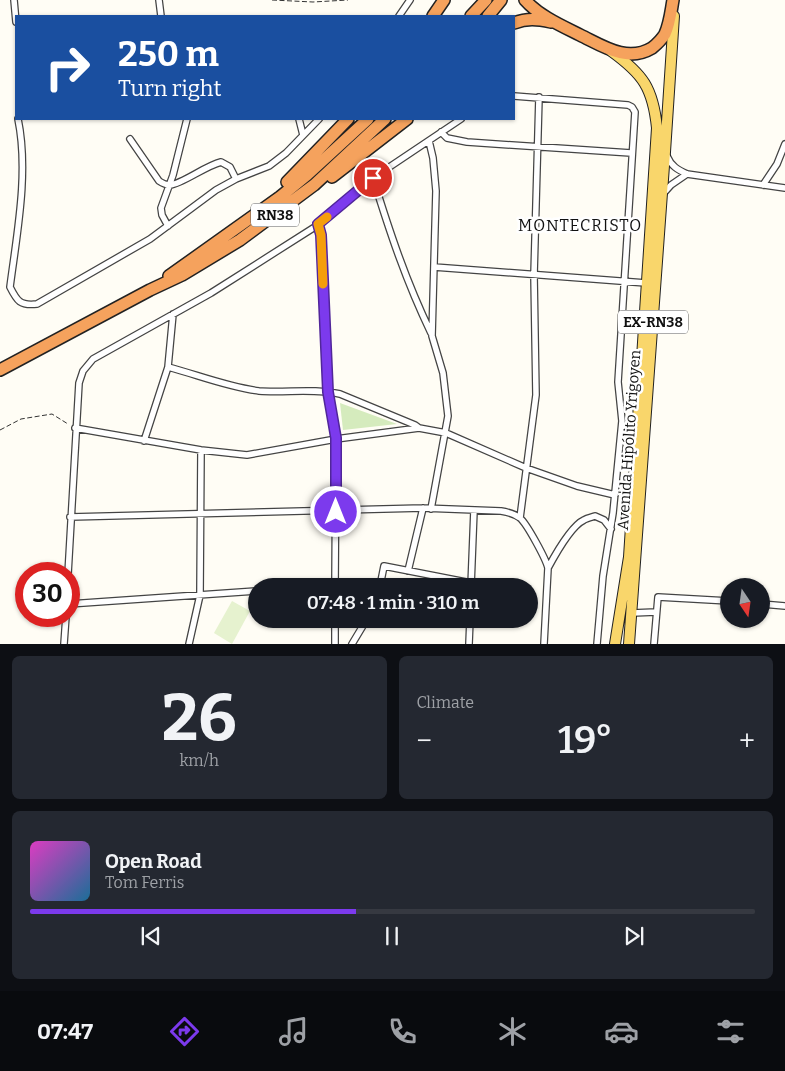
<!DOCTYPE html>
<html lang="en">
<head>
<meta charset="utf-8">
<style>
	:root { --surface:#171b24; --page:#242831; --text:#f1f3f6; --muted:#9ea1a6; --line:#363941; --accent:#7c3aed }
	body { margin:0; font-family:Bitter,serif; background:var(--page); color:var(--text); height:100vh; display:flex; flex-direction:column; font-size:19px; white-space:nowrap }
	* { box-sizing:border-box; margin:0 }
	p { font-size:16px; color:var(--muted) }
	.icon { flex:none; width:28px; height:28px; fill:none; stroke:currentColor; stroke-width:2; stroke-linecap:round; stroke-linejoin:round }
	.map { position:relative; height:644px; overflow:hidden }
	.side { display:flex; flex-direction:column; gap:12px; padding:12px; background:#0d0f14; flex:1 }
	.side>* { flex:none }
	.guide { position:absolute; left:15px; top:15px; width:500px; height:105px; border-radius:0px; box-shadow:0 1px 4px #0004; background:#1a4fa0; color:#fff; overflow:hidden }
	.needle { width:32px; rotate:167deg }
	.tools { position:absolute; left:720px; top:578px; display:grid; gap:10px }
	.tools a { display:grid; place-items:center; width:50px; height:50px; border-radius:50%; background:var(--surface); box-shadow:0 1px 4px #0004; font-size:25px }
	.speed { position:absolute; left:15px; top:562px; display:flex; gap:10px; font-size:25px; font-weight:700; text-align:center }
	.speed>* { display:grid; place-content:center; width:65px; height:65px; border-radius:50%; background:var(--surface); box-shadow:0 1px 4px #0004; line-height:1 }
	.speed .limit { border:8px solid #d22; background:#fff; color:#111 }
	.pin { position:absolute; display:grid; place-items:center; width:42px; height:42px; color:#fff; margin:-21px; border:2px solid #fff; border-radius:50%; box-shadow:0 1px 5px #0007 }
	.me { position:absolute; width:55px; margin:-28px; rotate:0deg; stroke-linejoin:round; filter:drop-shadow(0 0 4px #0008) }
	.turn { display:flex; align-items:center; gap:18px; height:105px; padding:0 20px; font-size:22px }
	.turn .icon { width:65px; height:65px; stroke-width:2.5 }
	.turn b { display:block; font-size:35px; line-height:42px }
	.big { font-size:38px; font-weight:600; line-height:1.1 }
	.side .widget { flex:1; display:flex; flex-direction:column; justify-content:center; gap:8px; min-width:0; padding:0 18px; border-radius:8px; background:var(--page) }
	.side .dial { align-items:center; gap:0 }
	.dial b { font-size:65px; line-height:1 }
	.song { display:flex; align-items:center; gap:15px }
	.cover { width:60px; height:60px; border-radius:8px; background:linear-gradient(135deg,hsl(310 70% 55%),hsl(200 70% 35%)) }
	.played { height:5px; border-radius:2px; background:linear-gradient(90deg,var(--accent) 45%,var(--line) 45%) }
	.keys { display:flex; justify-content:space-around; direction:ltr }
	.heat { display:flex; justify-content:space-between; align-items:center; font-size:28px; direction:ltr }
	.side .tiles { flex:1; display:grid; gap:12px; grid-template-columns:1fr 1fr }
	.widget:last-child { grid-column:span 2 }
	.trip { position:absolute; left:248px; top:578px; width:290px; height:50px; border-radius:25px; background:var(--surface); box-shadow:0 1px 4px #0004; font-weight:600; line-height:50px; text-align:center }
	.menu { display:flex; height:80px; justify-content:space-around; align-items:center; background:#090b0e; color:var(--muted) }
	.menu .icon { width:35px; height:35px }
	.menu .current { color:var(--accent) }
	.menu b { font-size:22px; color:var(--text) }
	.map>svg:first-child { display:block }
</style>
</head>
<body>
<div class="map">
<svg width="785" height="644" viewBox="0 0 785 644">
	<rect width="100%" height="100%" fill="#fffdf5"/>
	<path fill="#d5ebbd" d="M 340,403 L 397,424 L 343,430 Z"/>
	<path fill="#e6f2cf" d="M 232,601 L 250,611 L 232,644 L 214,633 Z"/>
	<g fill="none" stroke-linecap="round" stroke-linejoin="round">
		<g stroke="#444" stroke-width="8">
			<path id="street" d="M 14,0 L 16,22
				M 159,0 L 161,16
				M 399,16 L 410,0
				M 514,96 L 628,105 L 632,107 L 635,112 L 618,382 L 622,421 L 613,513 L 603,576 L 597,644
				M 18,119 C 29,172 17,233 10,287 C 17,301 20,306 37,304 L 150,239 L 216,190 L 236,179 L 269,166 L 286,153 L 319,119
				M 299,119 L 303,135
				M 441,132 L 447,138 L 467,142 L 631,153
				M 130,139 L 159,181 C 162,183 166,185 170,185 C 182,184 205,166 221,162 L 230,167 L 236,179
				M 429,141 L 433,158 L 436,191 L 432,336 L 443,373 L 448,416 L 431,509
				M 667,156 C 671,166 678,170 687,174 L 785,188
				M 373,178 C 390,233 406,281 431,333
				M 763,185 L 777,164 L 785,144
				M 662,195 L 671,185 L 687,174
				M 168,226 L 162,215 L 161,208 L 173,175 L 187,119
				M 434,267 L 646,283
				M 168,367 C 198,375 228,387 259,391 C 286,393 314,388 340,394 L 415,425 L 419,428
				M 75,428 L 201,450 L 247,455 L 336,439 L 419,428 L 446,433 L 526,468 L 577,486 L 615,495
				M 144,441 L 168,367 L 173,314
				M 70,517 L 423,508 L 501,511 C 507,512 515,514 520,518 C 527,524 546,559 548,568
				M 520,518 L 536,395 L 534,275 L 539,97
				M 408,571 L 423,508
				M 68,574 L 79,383 L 83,371 L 93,359 L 211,293 L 318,225
				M 335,586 L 336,439 L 329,392 L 321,235 L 318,225 L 373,178 L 461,119
				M 380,586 L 384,566 L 471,583
				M 471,586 L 474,510
				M 69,604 L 256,591
				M 761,604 L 785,606
				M 632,613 L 656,612
				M 335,619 L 335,644
				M 64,644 L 66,616
				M 189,644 L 200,595 L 201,450
				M 352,644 L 367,619
				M 469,644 L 470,619
				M 544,644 L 548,568 C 555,555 571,526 584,520 C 587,518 592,517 595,516 L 604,520 L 611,529
				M 654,644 L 658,597 L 729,601"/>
		</g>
		<g stroke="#222" stroke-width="12">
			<path id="primary" d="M 611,51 C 643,74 653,88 657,128 L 629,557 L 615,644
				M 629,644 L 665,152 L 674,16"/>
		</g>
		<g stroke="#222" stroke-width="14">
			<path id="highway" d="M 525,0 C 539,16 562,26 580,35 C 603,46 627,63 652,48 C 657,44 662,39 665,34 C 670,23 671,11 673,0
				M 433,16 L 444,0
				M 471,16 L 486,0
				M 488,16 L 501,0
				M 514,23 C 527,18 537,19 551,22
				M 332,177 L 407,119
				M 287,182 L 348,119
				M 169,276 L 280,197 L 307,175 L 368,119
				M 0,370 L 150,290 L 182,275 L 240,240 L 314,185 L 385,119"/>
		</g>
		<path stroke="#333" stroke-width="1" stroke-dasharray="5 2.5" stroke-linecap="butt" d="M 272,0 L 313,2 L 348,0
			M 0,430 L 21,419 L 52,414 L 68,424"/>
		<use href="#street" stroke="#fff" stroke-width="5.5"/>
		<use href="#primary" stroke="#f9d66b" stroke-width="10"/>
		<use href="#highway" stroke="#f5a25d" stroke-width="11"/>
	</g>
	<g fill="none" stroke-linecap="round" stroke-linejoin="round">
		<g stroke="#51269a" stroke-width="12">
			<path id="route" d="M 336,512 L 336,438 L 328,392 L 321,235 L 318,224 L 373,178"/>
		</g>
		<use href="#route" stroke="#7c3aed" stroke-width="9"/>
		<path stroke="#f59e0b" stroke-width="9" d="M 323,284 L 321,235 L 318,224 L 327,217"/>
	</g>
	<g text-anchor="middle" stroke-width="5" stroke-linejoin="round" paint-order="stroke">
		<g fill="#fff" stroke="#585858" stroke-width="1">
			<rect x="251" y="203.5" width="48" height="23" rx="4"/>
			<rect x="618" y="310.5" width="70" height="23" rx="4"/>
		</g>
		<g font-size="14" font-weight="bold" fill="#111">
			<text x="275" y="220">RN38</text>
			<text x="653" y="327">EX-RN38</text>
		</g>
		<g font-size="15" fill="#111" stroke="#fff">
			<text transform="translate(629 440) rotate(-86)" y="5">Avenida Hipólito Yrigoyen</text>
		</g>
		<g font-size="16" letter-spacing="1" fill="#111" stroke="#fff">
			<text x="580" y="231">MONTECRISTO</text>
		</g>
	</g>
</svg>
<div class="tools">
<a><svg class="needle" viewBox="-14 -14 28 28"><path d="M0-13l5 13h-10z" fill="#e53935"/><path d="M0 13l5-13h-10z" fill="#9ea1a6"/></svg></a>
</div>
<div class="speed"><div class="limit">30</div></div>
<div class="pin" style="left:373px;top:178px;background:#d93025"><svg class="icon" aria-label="arrive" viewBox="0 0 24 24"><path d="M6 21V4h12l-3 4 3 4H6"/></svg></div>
<svg class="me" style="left:336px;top:512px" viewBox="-20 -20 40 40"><circle r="17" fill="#7c3aed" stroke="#fff" stroke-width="3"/><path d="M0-11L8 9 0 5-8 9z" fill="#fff"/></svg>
<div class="trip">07:48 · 1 min · 310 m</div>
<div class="guide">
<div class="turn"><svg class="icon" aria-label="right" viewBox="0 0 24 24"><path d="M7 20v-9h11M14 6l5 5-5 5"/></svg><div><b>250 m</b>Turn right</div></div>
</div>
</div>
<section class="side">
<div class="tiles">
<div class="widget dial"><b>26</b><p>km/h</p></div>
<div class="widget"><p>Climate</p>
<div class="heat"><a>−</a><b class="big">19°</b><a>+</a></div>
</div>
<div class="widget">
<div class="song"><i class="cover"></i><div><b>Open Road</b><p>Tom Ferris</p></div></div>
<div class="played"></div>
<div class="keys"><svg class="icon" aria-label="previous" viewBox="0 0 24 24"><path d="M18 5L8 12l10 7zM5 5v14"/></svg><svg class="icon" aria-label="pause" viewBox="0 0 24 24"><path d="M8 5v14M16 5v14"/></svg><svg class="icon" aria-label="next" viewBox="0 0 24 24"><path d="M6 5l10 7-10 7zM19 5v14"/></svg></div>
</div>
</div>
</section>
<nav class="menu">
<b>07:47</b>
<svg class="icon current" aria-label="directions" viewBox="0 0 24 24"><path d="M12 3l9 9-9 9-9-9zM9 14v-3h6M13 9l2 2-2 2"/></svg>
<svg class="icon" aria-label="music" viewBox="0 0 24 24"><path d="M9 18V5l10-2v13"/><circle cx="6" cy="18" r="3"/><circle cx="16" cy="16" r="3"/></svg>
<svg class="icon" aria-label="phone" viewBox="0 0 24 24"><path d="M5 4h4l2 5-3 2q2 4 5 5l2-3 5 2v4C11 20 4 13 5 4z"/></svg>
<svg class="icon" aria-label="climate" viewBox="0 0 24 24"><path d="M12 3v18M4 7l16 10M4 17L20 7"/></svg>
<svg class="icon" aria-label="car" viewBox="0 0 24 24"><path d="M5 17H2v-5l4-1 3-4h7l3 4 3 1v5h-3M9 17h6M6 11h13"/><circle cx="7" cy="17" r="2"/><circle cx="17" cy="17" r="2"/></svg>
<svg class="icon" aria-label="filters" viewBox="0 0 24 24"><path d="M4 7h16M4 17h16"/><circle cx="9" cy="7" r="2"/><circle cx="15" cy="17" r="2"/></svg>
</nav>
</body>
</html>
